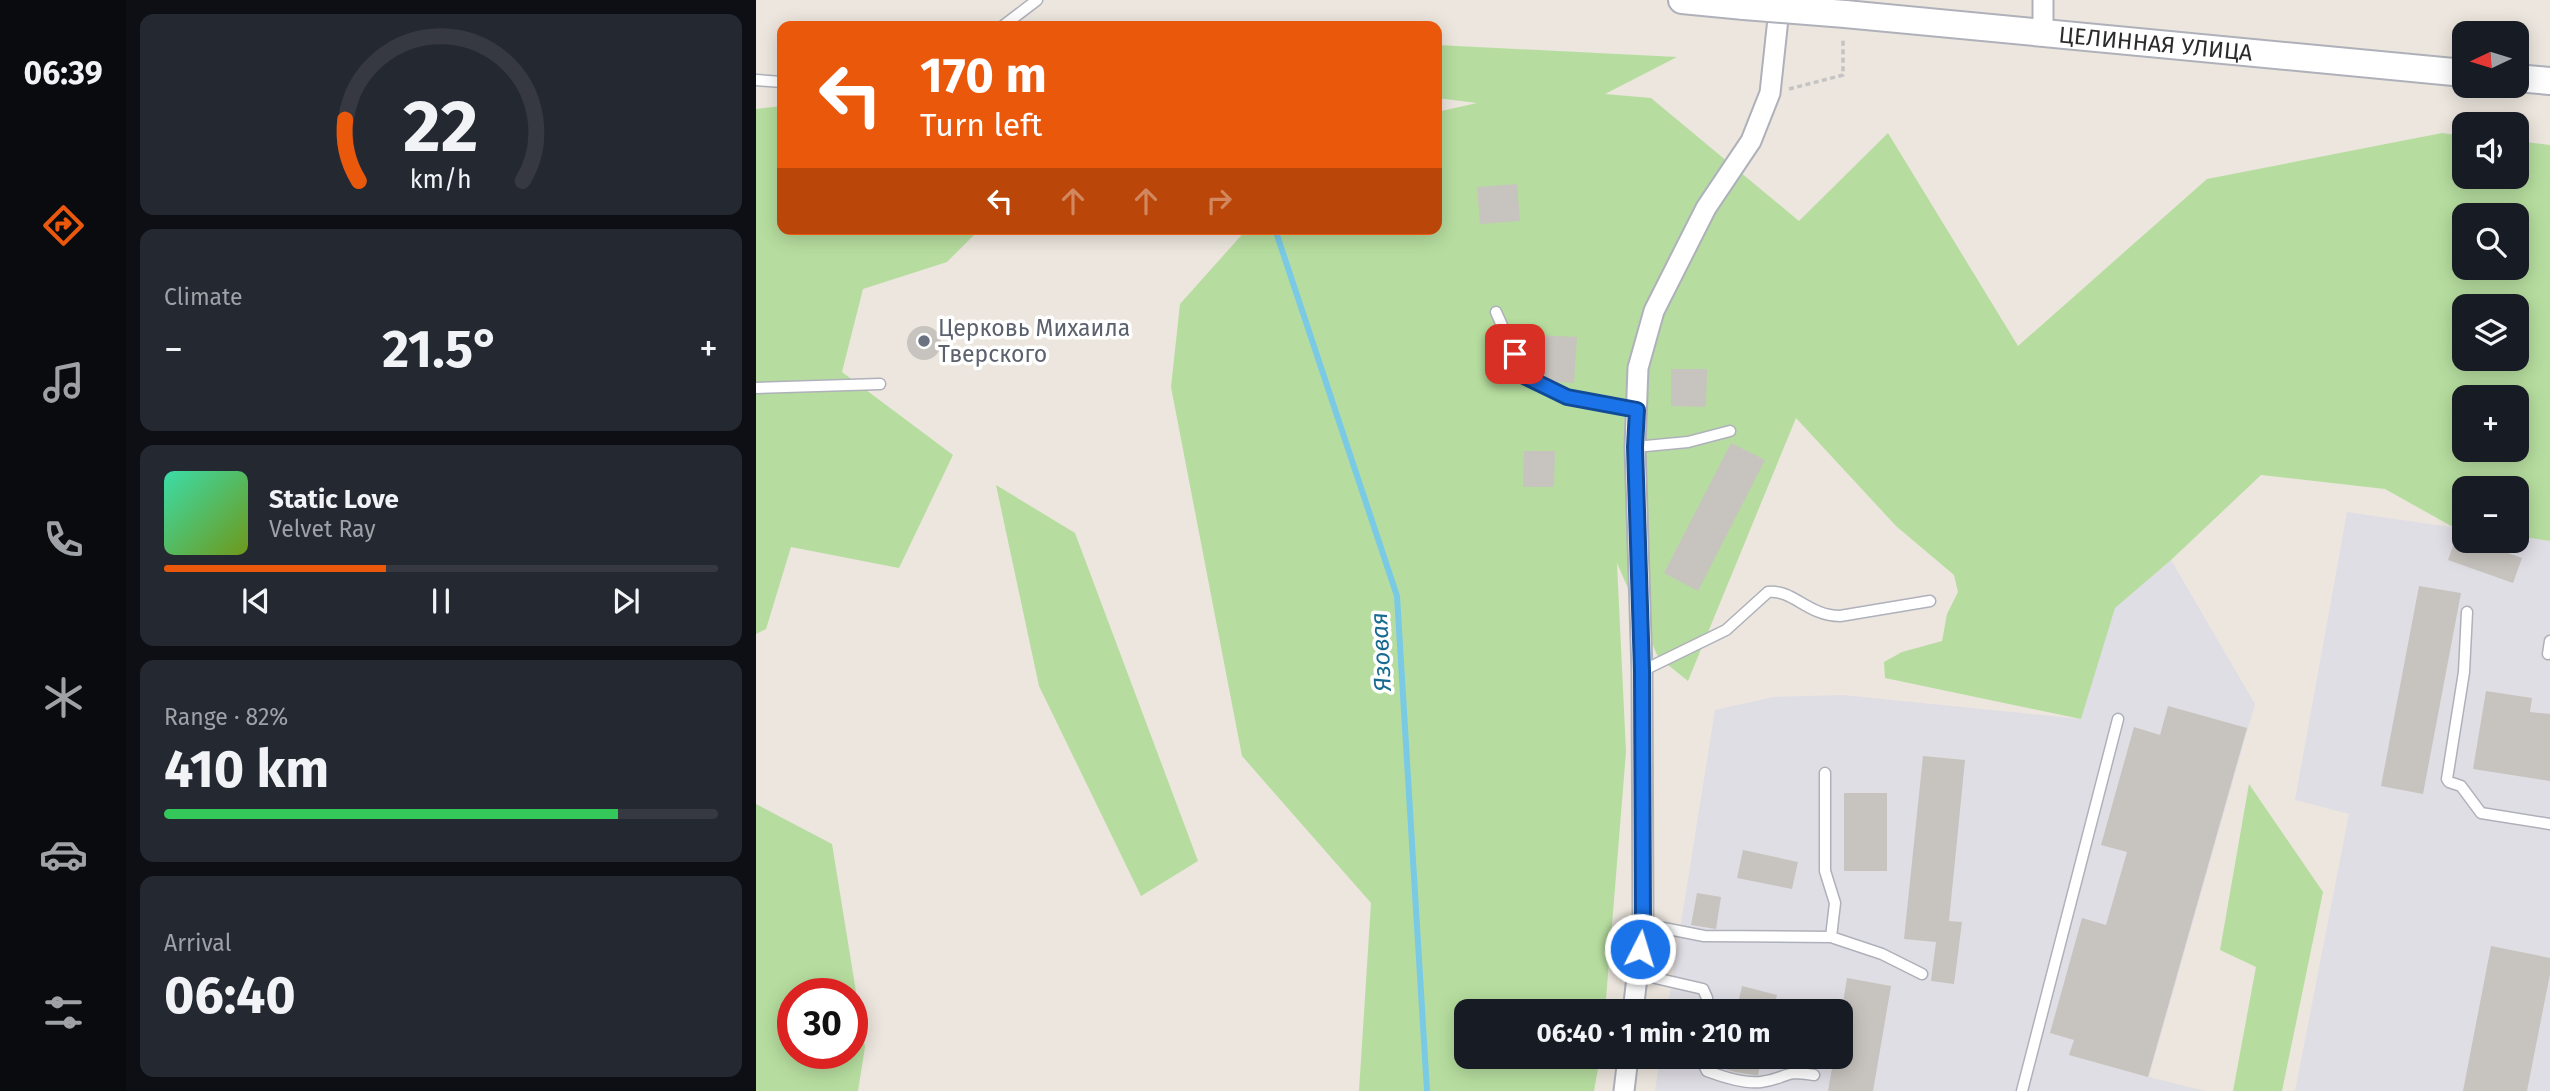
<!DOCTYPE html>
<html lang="en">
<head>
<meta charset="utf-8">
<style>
	:root { --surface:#171b24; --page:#242831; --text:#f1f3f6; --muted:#9ea1a6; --line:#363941; --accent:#ea580c }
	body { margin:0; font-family:"Fira Sans",sans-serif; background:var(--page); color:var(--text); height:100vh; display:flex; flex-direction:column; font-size:26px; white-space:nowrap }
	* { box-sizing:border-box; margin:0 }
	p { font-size:23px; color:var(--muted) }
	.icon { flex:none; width:38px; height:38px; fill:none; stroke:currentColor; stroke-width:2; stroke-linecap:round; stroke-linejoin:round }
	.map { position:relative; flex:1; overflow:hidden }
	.drawer { display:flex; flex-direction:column; gap:14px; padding:14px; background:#0d0f14; width:630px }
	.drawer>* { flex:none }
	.top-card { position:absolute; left:21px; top:21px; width:665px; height:214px; border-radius:14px; box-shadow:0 4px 18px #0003; background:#ea580c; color:#fff; overflow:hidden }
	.needle { width:46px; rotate:266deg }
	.tools { position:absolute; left:1696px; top:21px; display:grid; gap:14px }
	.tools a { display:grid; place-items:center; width:77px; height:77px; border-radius:14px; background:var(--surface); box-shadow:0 4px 18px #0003; font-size:35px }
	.speed { position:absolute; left:21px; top:978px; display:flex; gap:14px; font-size:35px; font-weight:700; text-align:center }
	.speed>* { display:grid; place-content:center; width:91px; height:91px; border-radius:50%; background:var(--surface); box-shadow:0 4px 18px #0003; line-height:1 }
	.speed .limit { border:10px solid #d22; background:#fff; color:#111 }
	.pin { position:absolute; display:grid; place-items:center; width:60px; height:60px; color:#fff; margin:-30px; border-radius:14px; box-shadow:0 4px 10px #0006 }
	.me { position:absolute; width:77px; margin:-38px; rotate:5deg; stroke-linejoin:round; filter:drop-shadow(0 0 5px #0008) }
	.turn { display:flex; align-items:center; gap:24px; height:147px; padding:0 28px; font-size:32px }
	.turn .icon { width:91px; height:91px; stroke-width:2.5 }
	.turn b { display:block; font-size:49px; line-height:60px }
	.lanes { display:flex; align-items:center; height:66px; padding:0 28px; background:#0003; justify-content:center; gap:35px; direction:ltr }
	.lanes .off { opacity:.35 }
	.big { font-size:52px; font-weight:700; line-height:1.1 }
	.drawer .tile { flex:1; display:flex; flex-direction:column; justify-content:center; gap:10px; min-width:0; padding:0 24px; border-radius:14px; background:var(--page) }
	.drawer .dial { align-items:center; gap:0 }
	.dial svg { height:182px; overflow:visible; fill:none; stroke:var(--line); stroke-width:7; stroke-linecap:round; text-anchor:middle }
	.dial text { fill:var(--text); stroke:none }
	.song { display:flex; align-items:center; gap:21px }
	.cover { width:84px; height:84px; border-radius:10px; background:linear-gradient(135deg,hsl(160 70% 55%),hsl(80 70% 35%)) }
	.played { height:7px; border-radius:4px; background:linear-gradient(90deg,var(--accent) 40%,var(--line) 40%) }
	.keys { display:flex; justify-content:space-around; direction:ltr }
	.heat { display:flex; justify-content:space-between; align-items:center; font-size:38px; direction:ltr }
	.charge { height:10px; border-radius:5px; background:linear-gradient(90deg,#34c759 82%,var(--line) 0) }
	.trip { position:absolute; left:698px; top:999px; width:399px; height:70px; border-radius:14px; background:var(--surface); box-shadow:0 4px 18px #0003; font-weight:700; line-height:70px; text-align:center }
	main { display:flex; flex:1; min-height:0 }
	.tabs { display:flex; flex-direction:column; width:126px; justify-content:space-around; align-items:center; background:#090b0e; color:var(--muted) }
	.tabs .icon { width:49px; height:49px }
	.tabs .on { color:var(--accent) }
	.tabs b { font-size:32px; color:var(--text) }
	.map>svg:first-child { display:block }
</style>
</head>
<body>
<main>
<nav class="tabs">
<b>06:39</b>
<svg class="icon on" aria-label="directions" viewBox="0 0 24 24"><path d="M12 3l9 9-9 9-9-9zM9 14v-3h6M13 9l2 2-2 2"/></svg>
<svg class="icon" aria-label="music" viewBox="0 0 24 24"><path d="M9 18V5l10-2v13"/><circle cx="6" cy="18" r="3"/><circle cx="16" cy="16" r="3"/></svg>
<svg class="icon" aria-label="phone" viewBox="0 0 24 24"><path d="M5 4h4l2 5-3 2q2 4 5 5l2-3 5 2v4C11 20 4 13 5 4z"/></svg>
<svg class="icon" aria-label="climate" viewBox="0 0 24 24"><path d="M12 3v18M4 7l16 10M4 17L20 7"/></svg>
<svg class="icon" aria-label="car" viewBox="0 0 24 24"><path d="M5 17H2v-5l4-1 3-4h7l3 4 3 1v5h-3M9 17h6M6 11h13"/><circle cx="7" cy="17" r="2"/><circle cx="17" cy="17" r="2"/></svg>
<svg class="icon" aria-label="filters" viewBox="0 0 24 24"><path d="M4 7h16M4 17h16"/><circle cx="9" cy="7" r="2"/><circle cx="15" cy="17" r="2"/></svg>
</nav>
<section class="drawer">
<div class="tile dial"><svg viewBox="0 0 100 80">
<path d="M14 69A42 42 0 1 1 86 69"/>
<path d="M14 69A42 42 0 0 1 8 42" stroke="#ea580c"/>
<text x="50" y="56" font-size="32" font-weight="700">22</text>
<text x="50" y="72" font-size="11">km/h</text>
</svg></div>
<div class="tile"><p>Climate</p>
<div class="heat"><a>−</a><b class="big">21.5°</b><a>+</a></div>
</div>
<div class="tile">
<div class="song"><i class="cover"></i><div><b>Static Love</b><p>Velvet Ray</p></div></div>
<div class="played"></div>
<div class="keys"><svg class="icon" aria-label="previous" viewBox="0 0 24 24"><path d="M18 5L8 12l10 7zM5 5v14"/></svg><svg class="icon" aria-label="pause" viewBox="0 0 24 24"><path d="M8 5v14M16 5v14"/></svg><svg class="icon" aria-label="next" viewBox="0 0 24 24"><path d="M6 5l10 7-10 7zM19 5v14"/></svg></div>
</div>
<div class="tile"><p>Range · 82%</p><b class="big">410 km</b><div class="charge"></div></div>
<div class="tile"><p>Arrival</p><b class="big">06:40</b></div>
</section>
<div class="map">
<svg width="1794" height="1091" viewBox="0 0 1794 1091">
	<rect width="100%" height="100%" fill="#ece6de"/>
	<path fill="#e0dee5" d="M 1591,512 L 1708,529 L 1708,541 L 1760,541 L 1761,536 L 1794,541 L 1794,1091 L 1539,1091 L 1593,814 L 1539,800 Z
		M 1415,560 L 1499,704 L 1393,1077 L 1449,1091 L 899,1091 L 904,1057 L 1085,1057 L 1085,1012 L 911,1011 L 959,710 L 1017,697 L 1087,695 L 1325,719 L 1358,608 Z"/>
	<path fill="#b6dd9f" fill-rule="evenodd" d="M 681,45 L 921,57 L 849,94 L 895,98 L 1043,221 L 1132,133 L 1262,346 L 1451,179 L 1686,133 L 1708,136 L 1708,177 L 1760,177 L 1761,141 L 1794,145 L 1794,541 L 1761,536 L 1760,488 L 1708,488 L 1708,529 L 1697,527 L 1629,489 L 1505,475 L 1415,560 L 1359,608 L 1325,719 L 1129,678 L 1128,662 L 1146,652 L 1186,641 L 1191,614 L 1202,592 L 1198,575 L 1140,526 L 1040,418 L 932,681 L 902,657 L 861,563 L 870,752 L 849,1011 L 710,1012 L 710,1057 L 844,1057 L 838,1091 L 603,1091 L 615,903 L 486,756 L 415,387 L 424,304 L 491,229 L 681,229 L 681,112 L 721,103 L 681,98 ZM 1708,215 L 1760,215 L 1760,268 L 1708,268 ZM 1708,306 L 1760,306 L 1760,359 L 1708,359 ZM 1708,397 L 1760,397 L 1760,450 L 1708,450 Z
		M 26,106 L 26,229 L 224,229 L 191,262 L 107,289 L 86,372 L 197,455 L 143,568 L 35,547 L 10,629 L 0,634 L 0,109 Z
		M 240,485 L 319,533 L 442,861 L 385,896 L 283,686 Z
		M 1493,784 L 1567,892 L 1526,1091 L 1477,1091 L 1500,967 L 1464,950 Z
		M 0,804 L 76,844 L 109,1047 L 102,1091 L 0,1091 ZM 96,994 L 96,1054 L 37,1054 L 37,994 Z"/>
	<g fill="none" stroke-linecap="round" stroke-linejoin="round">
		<path stroke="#7acae5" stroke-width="6" d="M 519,26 L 519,25
			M 519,229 L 641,596 L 671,1091"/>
	</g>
	<path fill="#c7c3be" d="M 761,184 L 764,221 L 724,224 L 721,187 Z
		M151 343a17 17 0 1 1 34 0a17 17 0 1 1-34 0Z
		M 781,335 L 821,337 L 818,383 L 798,382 L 779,372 Z
		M 915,369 L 951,369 L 950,407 L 915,406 Z
		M 975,443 L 1009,460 L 942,591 L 908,573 Z
		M 768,451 L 799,451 L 798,487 L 767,487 Z
		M 1701,535 L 1708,537 L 1708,541 L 1718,541 L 1766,558 L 1757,583 L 1692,560 Z
		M 1663,586 L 1705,593 L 1667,794 L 1625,786 Z
		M 1730,691 L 1776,698 L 1774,712 L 1794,714 L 1794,781 L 1717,769 Z
		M 1412,706 L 1491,728 L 1392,1077 L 1313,1055 L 1318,1040 L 1294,1033 L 1326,918 L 1350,925 L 1371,852 L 1345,845 L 1378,727 L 1404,735 Z
		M 1167,756 L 1209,760 L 1193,921 L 1206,922 L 1198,984 L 1175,981 L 1180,942 L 1148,939 Z
		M 1088,793 L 1131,793 L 1131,871 L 1088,871 Z
		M 987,850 L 1042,862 L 1036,889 L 981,878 Z
		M 941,893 L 965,897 L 960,929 L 935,925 Z
		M 1735,946 L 1794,958 L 1794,974 L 1771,1091 L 1707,1091 Z
		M 1091,978 L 1135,986 L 1117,1091 L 1072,1091 L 1078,1057 L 1085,1057 L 1085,1015 Z
		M 986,986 L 1021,995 L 1017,1012 L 980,1012 Z
		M 952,1057 L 1006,1057 L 1002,1075 L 998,1075 L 979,1072 L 956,1065 Z"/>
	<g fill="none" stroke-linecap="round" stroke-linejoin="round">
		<g stroke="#afb1ba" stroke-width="13">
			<path id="lane" d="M 247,26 L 281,0
				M 0,80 L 26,82
				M 740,312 L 768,375 L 812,397 L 881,410
				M 0,388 L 124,384
				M 879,447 L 932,442 L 974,431
				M 1711,612 L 1708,672 L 1691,779 L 1693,782 L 1705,786 L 1725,813 L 1794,824
				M 1792,654 L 1794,641
				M 886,671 L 970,630 L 1012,592 C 1037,589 1052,616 1084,616 L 1174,601
				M 887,924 L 948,936 L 1075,937 L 1079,903 L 1069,871 L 1069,773
				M 1075,937 L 1126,954 L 1166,974
				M 882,974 L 947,989 L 951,998 L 950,1012
				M 944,1057 L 951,1071 C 967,1077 988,1084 1005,1082 C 1030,1079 1028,1069 1058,1075
				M 1266,1091 L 1362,719"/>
		</g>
		<g stroke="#afb1ba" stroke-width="23">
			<path id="street" d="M 1287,34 L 1287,0
				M 877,1012 L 887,924 L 886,671 L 879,447 L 882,368 L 898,311 L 950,208 L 995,141 L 1014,93 L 1024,0
				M 868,1091 L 872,1057"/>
		</g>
		<g stroke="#afb1ba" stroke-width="30">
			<g id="secondary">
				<path d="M 926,0 L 988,6"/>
				<path id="s1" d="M 1089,14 L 1708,73"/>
				<path d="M 1760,78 L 1794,81"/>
			</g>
		</g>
		<path stroke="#c4c4c4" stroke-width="3.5" stroke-dasharray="5 3.5" stroke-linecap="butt" d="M 1033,89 L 1087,75 L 1087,39"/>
		<use href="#lane" stroke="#fff" stroke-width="10"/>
		<use href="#street" stroke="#fff" stroke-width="19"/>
		<use href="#secondary" stroke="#fff" stroke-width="26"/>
		<g stroke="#afb1ba" stroke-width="30" stroke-linecap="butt">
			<path id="secondary-bridge" d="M 988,6 L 1089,14"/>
		</g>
		<use href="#secondary-bridge" stroke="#fff" stroke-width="26"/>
	</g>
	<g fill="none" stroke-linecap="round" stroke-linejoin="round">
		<g stroke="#114b97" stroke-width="18">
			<path id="route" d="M 759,354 L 768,376 L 811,397 L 881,410 L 879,447 L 886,671 L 887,923 L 884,949"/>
		</g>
		<use href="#route" stroke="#1a73e8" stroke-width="12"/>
	</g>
	<circle fill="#6b7280" stroke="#fff" stroke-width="2.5" cx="168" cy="341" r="7"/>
	<g text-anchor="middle" stroke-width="7" stroke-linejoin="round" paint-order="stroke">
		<g font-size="23" fill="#2b2b2b" stroke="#fff">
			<text dy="8" stroke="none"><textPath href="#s1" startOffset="312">ЦЕЛИННАЯ УЛИЦА</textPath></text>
		</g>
		<g font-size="23" fill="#5b616d" stroke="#fff" text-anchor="start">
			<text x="182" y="336">Церковь Михаила<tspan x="182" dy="26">Тверского</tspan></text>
		</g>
		<g font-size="24" font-style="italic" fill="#196a91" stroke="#fff">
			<text transform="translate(625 652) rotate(-93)" y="8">Язовая</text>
		</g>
	</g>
</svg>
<div class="tools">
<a><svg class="needle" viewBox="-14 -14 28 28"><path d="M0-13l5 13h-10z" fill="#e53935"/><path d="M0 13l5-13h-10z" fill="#9ea1a6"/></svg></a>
<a><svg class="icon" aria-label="sound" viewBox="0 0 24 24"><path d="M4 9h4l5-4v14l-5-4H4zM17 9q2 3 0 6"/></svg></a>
<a><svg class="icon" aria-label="search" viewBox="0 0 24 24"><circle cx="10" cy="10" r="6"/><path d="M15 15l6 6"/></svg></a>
<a><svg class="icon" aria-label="layers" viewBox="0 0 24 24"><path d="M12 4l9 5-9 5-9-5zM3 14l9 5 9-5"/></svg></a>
<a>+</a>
<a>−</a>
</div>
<div class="speed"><div class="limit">30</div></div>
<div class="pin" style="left:759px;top:354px;background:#d93025"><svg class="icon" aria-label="arrive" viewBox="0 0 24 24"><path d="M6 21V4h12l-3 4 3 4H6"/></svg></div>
<svg class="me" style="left:884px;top:949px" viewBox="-20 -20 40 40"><circle r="17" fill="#1a73e8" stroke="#fff" stroke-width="3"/><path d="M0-11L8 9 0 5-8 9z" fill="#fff"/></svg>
<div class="trip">06:40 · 1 min · 210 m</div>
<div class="top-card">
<div class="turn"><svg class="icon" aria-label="left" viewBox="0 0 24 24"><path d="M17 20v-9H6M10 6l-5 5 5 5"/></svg><div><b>170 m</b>Turn left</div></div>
<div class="lanes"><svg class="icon" aria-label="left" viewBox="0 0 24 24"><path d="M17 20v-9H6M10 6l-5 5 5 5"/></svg><svg class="icon off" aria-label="ahead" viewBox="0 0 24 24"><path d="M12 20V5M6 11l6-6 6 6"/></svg><svg class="icon off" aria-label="ahead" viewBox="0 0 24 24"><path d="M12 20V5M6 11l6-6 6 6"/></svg><svg class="icon off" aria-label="right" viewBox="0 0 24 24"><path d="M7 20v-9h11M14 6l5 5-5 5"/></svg></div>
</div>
</div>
</main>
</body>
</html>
